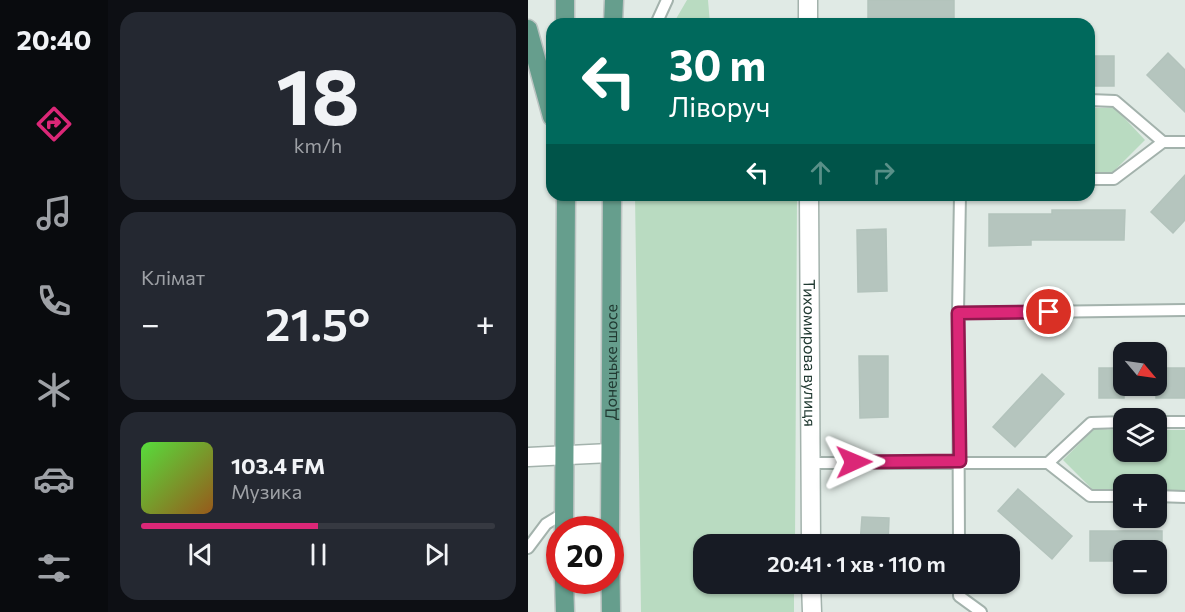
<!DOCTYPE html>
<html lang="uk">
<head>
<meta charset="utf-8">
<style>
	:root { --surface:#171b24; --page:#242831; --text:#f1f3f6; --muted:#9ea1a6; --line:#363941; --accent:#db2777 }
	body { margin:0; font-family:Commissioner,sans-serif; background:var(--page); color:var(--text); height:100vh; display:flex; flex-direction:column; font-size:22px; white-space:nowrap }
	* { box-sizing:border-box; margin:0 }
	p { font-size:20px; color:var(--muted) }
	.icon { flex:none; width:33px; height:33px; fill:none; stroke:currentColor; stroke-width:2; stroke-linecap:round; stroke-linejoin:round }
	.map { position:relative; flex:1; overflow:hidden }
	.side { display:flex; flex-direction:column; gap:12px; padding:12px; background:#0d0f14; width:420px }
	.side>* { flex:none }
	.top-card { position:absolute; left:18px; top:18px; width:549px; height:183px; border-radius:18px; box-shadow:0 2px 4px #0004; background:#00695c; color:#fff; overflow:hidden }
	.needle { width:39px; rotate:119deg }
	.controls { position:absolute; left:585px; top:342px; display:grid; gap:12px }
	.controls a { display:grid; place-items:center; width:54px; height:54px; border-radius:12px; background:var(--surface); box-shadow:0 2px 4px #0004; font-size:30px }
	.speed { position:absolute; left:18px; top:516px; display:flex; gap:12px; font-size:30px; font-weight:700; text-align:center }
	.speed>* { display:grid; place-content:center; width:78px; height:78px; border-radius:50%; background:var(--surface); box-shadow:0 2px 4px #0004; line-height:1 }
	.speed .limit { border:9px solid #d22; background:#fff; color:#111 }
	.pin { position:absolute; display:grid; place-items:center; width:51px; height:51px; color:#fff; margin:-26px; border:3px solid #fff; border-radius:50%; box-shadow:0 2px 6px #0007 }
	.me { position:absolute; width:66px; margin:-33px; rotate:89deg; stroke-linejoin:round; filter:drop-shadow(0 0 4px #0008) }
	.turn { display:flex; align-items:center; gap:21px; height:126px; padding:0 24px; font-size:27px }
	.turn .icon { width:78px; height:78px; stroke-width:2.5 }
	.turn b { display:block; font-size:42px; line-height:51px }
	.lanes { display:flex; align-items:center; height:57px; padding:0 24px; background:#0003; justify-content:center; gap:30px; direction:ltr }
	.lanes .off { opacity:.35 }
	.big { font-size:45px; font-weight:600; line-height:1.1 }
	.side .tile { flex:1; display:flex; flex-direction:column; justify-content:center; gap:9px; min-width:0; padding:0 21px; border-radius:18px; background:var(--page) }
	.side .dial { align-items:center; gap:0 }
	.dial b { font-size:78px; line-height:1 }
	.song { display:flex; align-items:center; gap:18px }
	.cover { width:72px; height:72px; border-radius:9px; background:linear-gradient(135deg,hsl(110 70% 55%),hsl(30 70% 35%)) }
	.played { height:6px; border-radius:3px; background:linear-gradient(90deg,var(--accent) 50%,var(--line) 50%) }
	.keys { display:flex; justify-content:space-around; direction:ltr }
	.heat { display:flex; justify-content:space-between; align-items:center; font-size:33px; direction:ltr }
	.trip { position:absolute; left:165px; top:534px; width:327px; height:60px; border-radius:18px; background:var(--surface); box-shadow:0 2px 4px #0004; font-weight:600; line-height:60px; text-align:center }
	main { display:flex; flex:1; min-height:0 }
	.dock { display:flex; flex-direction:column; width:108px; justify-content:space-around; align-items:center; background:#090b0e; color:var(--muted) }
	.dock .icon { width:42px; height:42px }
	.dock .on { color:var(--accent) }
	.dock b { font-size:27px; color:var(--text) }
	.map>svg:first-child { display:block }
</style>
</head>
<body>
<main>
<nav class="dock">
<b>20:40</b>
<svg class="icon on" aria-label="directions" viewBox="0 0 24 24"><path d="M12 3l9 9-9 9-9-9zM9 14v-3h6M13 9l2 2-2 2"/></svg>
<svg class="icon" aria-label="music" viewBox="0 0 24 24"><path d="M9 18V5l10-2v13"/><circle cx="6" cy="18" r="3"/><circle cx="16" cy="16" r="3"/></svg>
<svg class="icon" aria-label="phone" viewBox="0 0 24 24"><path d="M5 4h4l2 5-3 2q2 4 5 5l2-3 5 2v4C11 20 4 13 5 4z"/></svg>
<svg class="icon" aria-label="climate" viewBox="0 0 24 24"><path d="M12 3v18M4 7l16 10M4 17L20 7"/></svg>
<svg class="icon" aria-label="car" viewBox="0 0 24 24"><path d="M5 17H2v-5l4-1 3-4h7l3 4 3 1v5h-3M9 17h6M6 11h13"/><circle cx="7" cy="17" r="2"/><circle cx="17" cy="17" r="2"/></svg>
<svg class="icon" aria-label="filters" viewBox="0 0 24 24"><path d="M4 7h16M4 17h16"/><circle cx="9" cy="7" r="2"/><circle cx="15" cy="17" r="2"/></svg>
</nav>
<section class="side">
<div class="tile dial"><b>18</b><p>km/h</p></div>
<div class="tile"><p>Клімат</p>
<div class="heat"><a>−</a><b class="big">21.5°</b><a>+</a></div>
</div>
<div class="tile">
<div class="song"><i class="cover"></i><div><b>103.4 FM</b><p>Музика</p></div></div>
<div class="played"></div>
<div class="keys"><svg class="icon" aria-label="previous" viewBox="0 0 24 24"><path d="M18 5L8 12l10 7zM5 5v14"/></svg><svg class="icon" aria-label="pause" viewBox="0 0 24 24"><path d="M8 5v14M16 5v14"/></svg><svg class="icon" aria-label="next" viewBox="0 0 24 24"><path d="M6 5l10 7-10 7zM19 5v14"/></svg></div>
</div>
</section>
<div class="map">
<svg width="657" height="612" viewBox="0 0 657 612">
	<rect width="100%" height="100%" fill="#e0eae5"/>
	<path fill="#b9dbc1" d="M 159,0 L 180,0 L 182,24 L 145,24 Z
		M 561,108 L 587,108 L 617,140 L 585,172 L 561,172 Z
		M 107,195 L 269,195 L 267,544 L 176,544 L 176,584 L 266,584 L 266,612 L 113,612 Z
		M 566,429 L 595,430 L 596,452 L 628,452 L 629,430 L 657,430 L 657,493 L 629,493 L 628,484 L 596,484 L 595,493 L 567,492 L 535,460 Z"/>
	<path fill="#b5c5be" stroke="#b3c3bc" stroke-width="1.5" d="M 340,0 L 426,0 L 426,24 L 340,24 Z
		M 640,53 L 657,70 L 657,112 L 619,75 Z
		M 561,56 L 586,56 L 586,86 L 561,86 Z
		M 657,175 L 657,220 L 645,233 L 623,212 Z
		M 524,210 L 597,210 L 596,240 L 503,240 L 503,245 L 461,246 L 461,214 L 524,214 Z
		M 358,229 L 359,291 L 330,292 L 329,230 Z
		M 331,356 L 360,356 L 360,417 L 332,418 Z
		M 571,368 L 596,368 L 596,398 L 571,398 Z
		M 628,368 L 657,368 L 657,398 L 628,398 Z
		M 514,374 L 536,394 L 487,447 L 465,427 Z
		M 490,489 L 544,536 L 524,559 L 470,511 Z
		M 334,517 L 361,518 L 360,544 L 332,544 Z
		M 562,531 L 634,531 L 634,550 L 596,550 L 596,561 L 562,561 Z"/>
	<g fill="none" stroke-linecap="round" stroke-linejoin="round">
		<g stroke="#a3b2ac" stroke-width="14">
			<path id="lane" d="M 128,24 L 139,0
				M 561,100 L 587,101 L 635,142
				M 561,179 L 586,179 L 635,142 L 657,142
				M 430,313 L 432,195
				M 628,422 L 657,422
				M 283,463 L 520,463 L 562,496 L 596,496
				M 520,463 L 563,423 L 596,422
				M 628,496 L 657,497
				M 431,544 L 430,313 L 657,310
				M 0,548 L 18,524 L 36,513
				M 431,584 L 431,596 L 453,612"/>
		</g>
		<g stroke="#a3b2ac" stroke-width="21">
			<g id="street">
				<path d="M 280,0 L 280,24"/>
				<path id="s1" d="M 281,195 L 283,544"/>
				<path d="M 0,457 L 82,453"/>
				<path d="M 283,584 L 284,612"/>
			</g>
		</g>
		<g stroke="#bcc4c2" stroke-width="21">
			<g id="primary">
				<path d="M 37,0 L 37,24"/>
				<path d="M 85,24 L 86,0"/>
				<path d="M 0,29 L 24,117"/>
				<path d="M 36,530 L 38,195"/>
				<path id="s2" d="M 82,530 L 84,195"/>
				<path d="M 82,532 L 83,612"/>
				<path d="M 36,580 L 37,612"/>
			</g>
		</g>
		<use href="#lane" stroke="#fff" stroke-width="10"/>
		<use href="#street" stroke="#fff" stroke-width="18"/>
		<use href="#primary" stroke="#669e8d" stroke-width="18"/>
	</g>
	<g fill="none" stroke-linecap="round" stroke-linejoin="round">
		<g stroke="#8e194d" stroke-width="15">
			<path id="route" d="M 326,462 L 432,461 L 430,313 L 521,312"/>
		</g>
		<use href="#route" stroke="#db2777" stroke-width="10"/>
	</g>
	<g text-anchor="middle" stroke-width="4.5" stroke-linejoin="round" paint-order="stroke">
		<g font-size="16" fill="#213a32" stroke="#f0f7f3">
			<text dy="6" stroke="none"><textPath href="#s1" startOffset="158">Тихомирова вулиця</textPath></text>
			<text dy="6" stroke="none"><textPath href="#s2" startOffset="168">Донецьке шосе</textPath></text>
		</g>
	</g>
</svg>
<div class="controls">
<a><svg class="needle" viewBox="-14 -14 28 28"><path d="M0-13l5 13h-10z" fill="#e53935"/><path d="M0 13l5-13h-10z" fill="#9ea1a6"/></svg></a>
<a><svg class="icon" aria-label="layers" viewBox="0 0 24 24"><path d="M12 4l9 5-9 5-9-5zM3 14l9 5 9-5"/></svg></a>
<a>+</a>
<a>−</a>
</div>
<div class="speed"><div class="limit">20</div></div>
<div class="pin" style="left:521px;top:312px;background:#d93025"><svg class="icon" aria-label="arrive" viewBox="0 0 24 24"><path d="M6 21V4h12l-3 4 3 4H6"/></svg></div>
<svg class="me" style="left:326px;top:462px" viewBox="-20 -20 40 40"><path d="M0-17L14 15 0 8-14 15z" fill="#db2777" stroke="#fff" stroke-width="4"/></svg>
<div class="trip">20:41 · 1 хв · 110 m</div>
<div class="top-card">
<div class="turn"><svg class="icon" aria-label="left" viewBox="0 0 24 24"><path d="M17 20v-9H6M10 6l-5 5 5 5"/></svg><div><b>30 m</b>Ліворуч</div></div>
<div class="lanes"><svg class="icon" aria-label="left" viewBox="0 0 24 24"><path d="M17 20v-9H6M10 6l-5 5 5 5"/></svg><svg class="icon off" aria-label="ahead" viewBox="0 0 24 24"><path d="M12 20V5M6 11l6-6 6 6"/></svg><svg class="icon off" aria-label="right" viewBox="0 0 24 24"><path d="M7 20v-9h11M14 6l5 5-5 5"/></svg></div>
</div>
</div>
</main>
</body>
</html>
